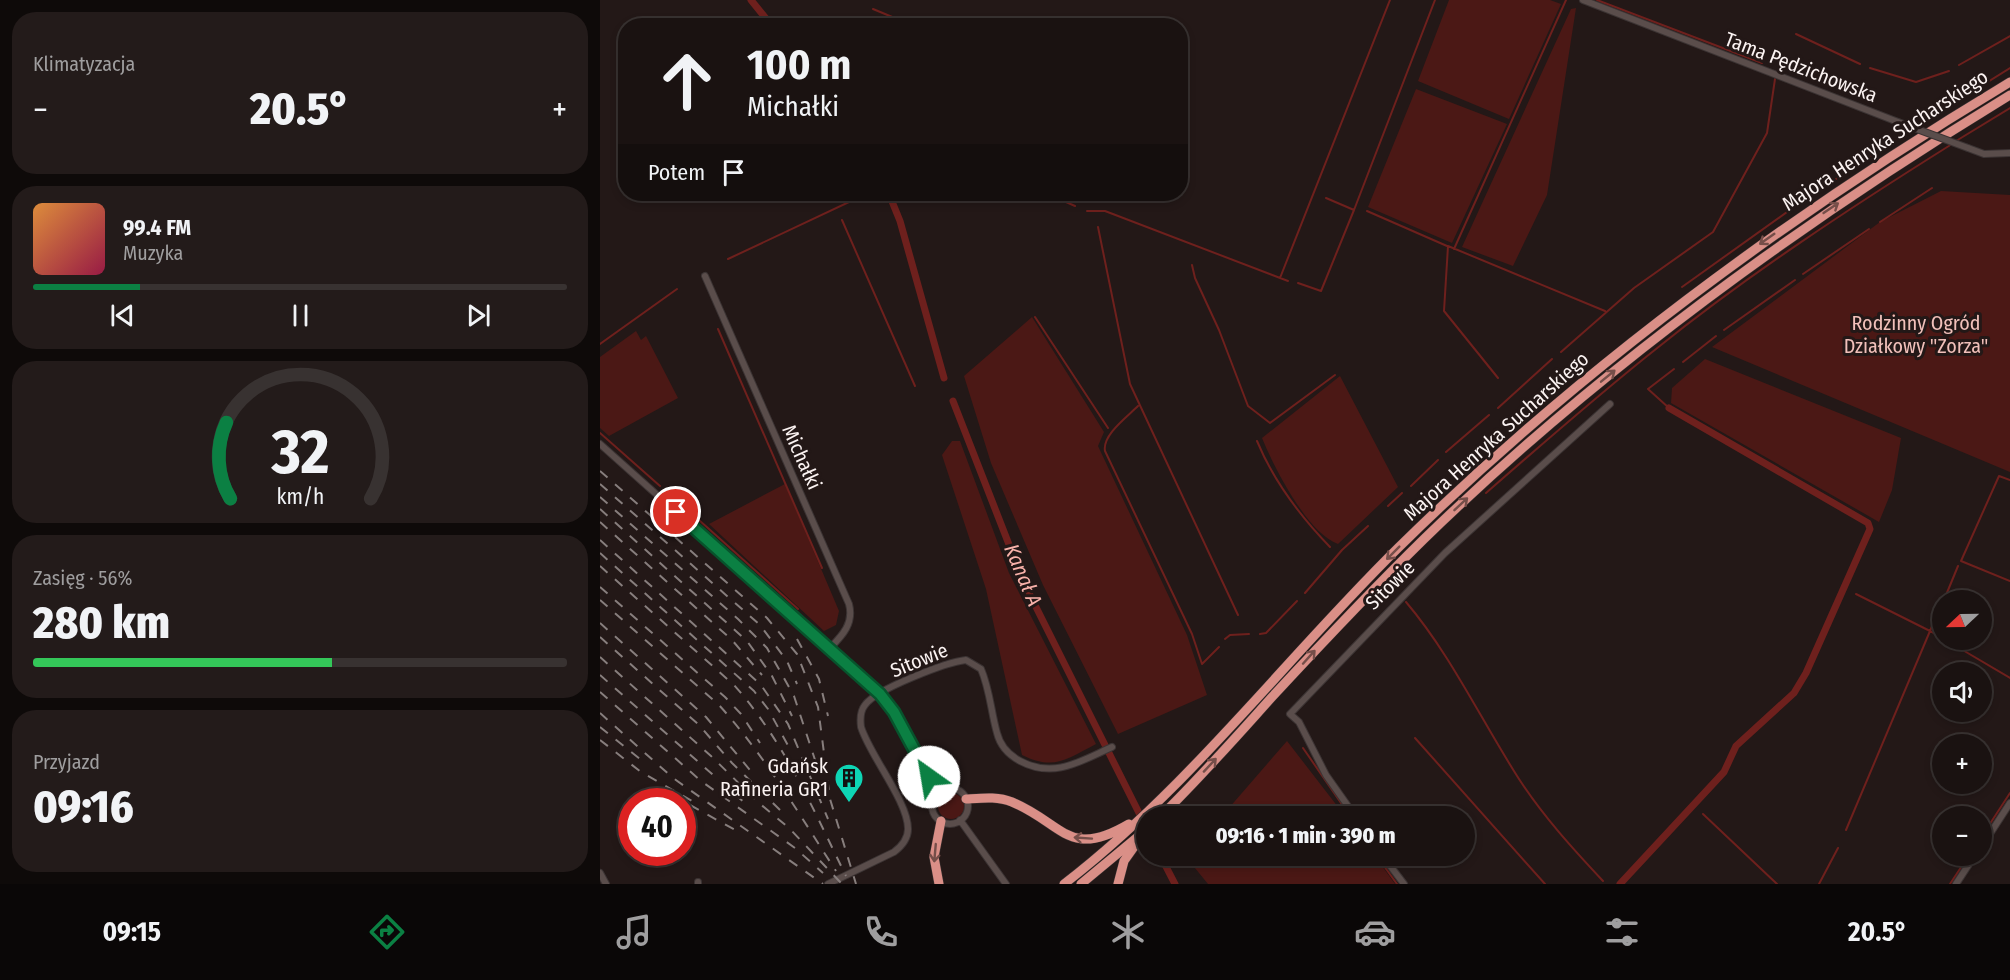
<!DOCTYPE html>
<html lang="pl">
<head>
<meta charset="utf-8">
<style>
	:root { --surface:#1a1211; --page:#231b1a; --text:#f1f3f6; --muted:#9f9e9f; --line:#383231; --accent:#0b8043 }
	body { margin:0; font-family:"Fira Sans Condensed",sans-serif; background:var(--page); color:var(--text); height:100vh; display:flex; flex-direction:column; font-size:22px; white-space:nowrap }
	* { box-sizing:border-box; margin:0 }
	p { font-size:20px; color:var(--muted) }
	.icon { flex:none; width:33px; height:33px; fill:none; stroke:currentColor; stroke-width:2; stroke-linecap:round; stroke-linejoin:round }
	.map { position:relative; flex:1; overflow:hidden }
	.sheet { display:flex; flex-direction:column; gap:12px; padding:12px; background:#0e0a09; width:600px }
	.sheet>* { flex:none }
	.hud { position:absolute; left:18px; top:18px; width:570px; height:183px; border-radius:24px; box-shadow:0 3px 9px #0003,0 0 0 2px var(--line); background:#1a1211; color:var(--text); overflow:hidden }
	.needle { width:39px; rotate:248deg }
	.buttons { position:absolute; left:1332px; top:590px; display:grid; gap:12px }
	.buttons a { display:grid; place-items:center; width:60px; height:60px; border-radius:50%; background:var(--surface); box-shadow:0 3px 9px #0003,0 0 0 2px var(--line); font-size:30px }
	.speed { position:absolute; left:18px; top:788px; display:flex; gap:12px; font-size:30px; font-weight:700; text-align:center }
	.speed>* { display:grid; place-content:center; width:78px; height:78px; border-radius:50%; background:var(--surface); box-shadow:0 3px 9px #0003,0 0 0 2px var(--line); line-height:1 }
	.speed .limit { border:9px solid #d22; background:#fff; color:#111 }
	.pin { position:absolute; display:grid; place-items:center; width:51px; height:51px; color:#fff; margin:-26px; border:3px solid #fff; border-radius:50%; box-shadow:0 2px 6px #0007 }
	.me { position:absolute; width:66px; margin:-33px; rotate:328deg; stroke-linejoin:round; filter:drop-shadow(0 0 4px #0008) }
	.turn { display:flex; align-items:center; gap:21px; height:126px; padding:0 30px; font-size:27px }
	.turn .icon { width:78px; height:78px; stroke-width:2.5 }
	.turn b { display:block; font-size:42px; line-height:51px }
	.then { display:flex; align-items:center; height:57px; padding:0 30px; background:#0003; gap:12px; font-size:22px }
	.big { font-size:45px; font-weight:800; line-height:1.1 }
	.sheet .tile { flex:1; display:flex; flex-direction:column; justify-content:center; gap:9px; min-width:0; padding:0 21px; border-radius:24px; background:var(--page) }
	.sheet .dial { align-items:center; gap:0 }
	.dial svg { height:156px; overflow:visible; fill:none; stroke:var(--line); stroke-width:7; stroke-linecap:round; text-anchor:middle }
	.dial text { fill:var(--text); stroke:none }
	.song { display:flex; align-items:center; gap:18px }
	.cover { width:72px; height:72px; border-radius:9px; background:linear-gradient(135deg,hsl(30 70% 55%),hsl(340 70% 35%)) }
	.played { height:6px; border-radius:3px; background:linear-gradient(90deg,var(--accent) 20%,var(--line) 20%) }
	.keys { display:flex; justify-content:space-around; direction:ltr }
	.heat { display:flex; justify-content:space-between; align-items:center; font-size:33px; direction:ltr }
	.charge { height:9px; border-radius:4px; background:linear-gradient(90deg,#34c759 56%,var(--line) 0) }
	.trip { position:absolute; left:536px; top:806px; width:339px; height:60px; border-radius:30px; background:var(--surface); box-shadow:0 3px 9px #0003,0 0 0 2px var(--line); font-weight:800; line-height:60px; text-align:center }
	.tab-bar { display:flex; height:96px; justify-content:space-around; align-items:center; background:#0a0707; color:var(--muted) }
	.tab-bar .icon { width:42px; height:42px }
	.tab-bar .active { color:var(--accent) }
	.tab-bar b { font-size:27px; color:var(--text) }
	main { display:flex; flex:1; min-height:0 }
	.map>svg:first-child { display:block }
</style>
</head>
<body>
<main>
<section class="sheet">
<div class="tile"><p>Klimatyzacja</p>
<div class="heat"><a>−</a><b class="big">20.5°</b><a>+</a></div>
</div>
<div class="tile">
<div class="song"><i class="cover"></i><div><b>99.4 FM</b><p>Muzyka</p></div></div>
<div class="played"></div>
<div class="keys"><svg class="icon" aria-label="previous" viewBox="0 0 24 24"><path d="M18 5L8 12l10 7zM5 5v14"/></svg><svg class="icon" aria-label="pause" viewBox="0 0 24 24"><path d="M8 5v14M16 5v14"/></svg><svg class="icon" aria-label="next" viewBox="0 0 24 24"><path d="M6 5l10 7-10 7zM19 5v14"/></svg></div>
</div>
<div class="tile dial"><svg viewBox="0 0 100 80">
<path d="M14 69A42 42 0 1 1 86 69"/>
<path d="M14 69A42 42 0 0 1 12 30" stroke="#0b8043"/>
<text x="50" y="56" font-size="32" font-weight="700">32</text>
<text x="50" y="72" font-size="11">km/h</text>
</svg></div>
<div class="tile"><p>Zasięg · 56%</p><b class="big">280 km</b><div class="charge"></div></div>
<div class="tile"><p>Przyjazd</p><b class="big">09:16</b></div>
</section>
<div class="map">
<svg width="1410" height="884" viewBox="0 0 1410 884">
	<rect width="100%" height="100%" fill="#231817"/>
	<path fill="#4b1815" d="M 849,0 L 950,0 L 961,4 L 909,119 L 818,81 Z
		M 976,8 L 947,195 L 913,266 L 862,247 L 971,9 Z
		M 816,89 L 907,124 L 852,243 L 768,207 Z
		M 1341,191 L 1410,195 L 1410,472 L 1112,347 L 1280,222 Z
		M 432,317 L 504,432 L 498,446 L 587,635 L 607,695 L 518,734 L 443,585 L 391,463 L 364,376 Z
		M 36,331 L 41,340 L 46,336 L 78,398 L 9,436 L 0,428 L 0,357 Z
		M 1105,359 L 1301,438 L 1292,490 L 1279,522 L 1071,403 L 1072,388 Z
		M 740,376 L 798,487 L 738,544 C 707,533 674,467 662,438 Z
		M 352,441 L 360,441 L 409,573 L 496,744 C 467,759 454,771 422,755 L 386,589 L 342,455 Z
		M 185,484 L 239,611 L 236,625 L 224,631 L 109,524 Z
		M 687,741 L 745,816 L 622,816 Z
		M338 806a13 13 0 1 1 26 0a13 13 0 1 1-26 0Z
		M 589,855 L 774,855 L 795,884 L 608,884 L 586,857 Z"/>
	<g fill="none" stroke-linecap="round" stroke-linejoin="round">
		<path stroke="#6e201d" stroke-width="2" d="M 997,0 L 1162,63
			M 273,9 L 314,26
			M 1196,34 L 1260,64
			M 1359,65 L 1410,36
			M 1270,68 L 1316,82 L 1349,71
			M 1317,126 L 1410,68
			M 1356,141 L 1410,108
			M 448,194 L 475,206
			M 754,210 L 835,0
			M 487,211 L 505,211 L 688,281
			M 767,211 L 847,246
			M 242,220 L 315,386
			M 1280,222 L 1332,188
			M 498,227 L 530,384 L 638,615
			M 854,249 L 966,0
			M 128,259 L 266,194
			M 592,265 L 595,278 L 619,330 L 648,406 L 670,423 L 735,375
			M 1203,274 L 1269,229
			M 680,278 L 790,0
			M 698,283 L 721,291 L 754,210 L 726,198
			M 1082,287 L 1201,202 L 1312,129
			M 435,317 L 508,428
			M 118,329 L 222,568
			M 1124,330 L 1195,280
			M 0,344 L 77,289
			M 961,352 L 1034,288 L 1113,232 L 1167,133 L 1175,79
			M 1083,362 L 1116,336
			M 898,378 L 844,311 L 848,246 L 1005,311
			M 538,406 C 527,417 502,435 505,451 L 592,634 L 602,664 L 619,647
			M 898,408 L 952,359
			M 1069,408 L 1048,389 L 1074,369
			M 0,433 L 60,486
			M 657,441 C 674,482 700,516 730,547
			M 846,452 L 889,415
			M 1410,480 L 1399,476 L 1361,561 L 1410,581
			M 811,486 L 838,460
			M 886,493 C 942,444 998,395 1056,349 C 1149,274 1250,208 1352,144
			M 70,494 L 198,609
			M 788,506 L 802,493
			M 705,593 L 742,550 L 768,526
			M 1256,594 L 1330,631 L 1342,602
			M 1344,600 L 1358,566
			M 806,602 C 851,655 881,720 919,779 C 943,816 973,849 1003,881
			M 660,634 L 666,633 L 697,601
			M 625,639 L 630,635 L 649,634
			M 1344,639 L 1410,678
			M 815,738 L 945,884
			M 703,748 L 750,816
			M 1103,814 L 1177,884
			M 1246,830 L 1330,631 L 1342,638
			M 1382,836 L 1410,793
			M 776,855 L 797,884
			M 1219,884 L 1238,848
			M 1350,884 L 1369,855"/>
		<path stroke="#6e201d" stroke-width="7" d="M 151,0 L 172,26
			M 289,194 L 300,221 L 344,378
			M 353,401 L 424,583 L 505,745
			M 509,753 L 546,827
			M 560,855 L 575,884
			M 1020,884 L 1124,772 L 1136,746 L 1194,693 L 1206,673 L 1270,529 L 1268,523 L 1069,408"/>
		<g stroke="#3c3434" stroke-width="8">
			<path id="minor" d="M 983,0 L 1298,122
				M 1368,148 L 1384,154 L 1410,153
				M 105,276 L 249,604 C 254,623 243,635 230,648
				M 0,444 L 280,694 L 294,712 L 321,765 L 339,791
				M332 806a18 18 0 1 1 36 0a18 18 0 1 1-36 0Z
				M 755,816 L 726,775 L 699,722 L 690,714 L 845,553 L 1010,404
				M 360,820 L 406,884
				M 1382,846 L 1410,803
				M 782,855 L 804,884
				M 0,873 L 6,884
				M 98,882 L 98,884
				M 228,884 L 294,852 C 302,846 308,839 308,829 C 308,801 270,756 261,727 C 260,719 260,711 265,705 C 276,689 347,662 366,660 L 381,669 C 390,690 391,712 397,733 C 400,745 409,755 420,761 C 454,779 481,761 512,747
				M 1356,884 L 1375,855"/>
		</g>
		<g stroke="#3c3434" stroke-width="10">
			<path id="highway" d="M 366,799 C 382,798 398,796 412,802 C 463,823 468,860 529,824
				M 561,816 C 600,778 636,737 672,697 C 722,643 772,590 824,539 C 1001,367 1200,223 1410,95
				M 339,884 L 334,857 L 341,821
				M 464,884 C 590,787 686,658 799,547 C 983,366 1189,215 1410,82
				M 481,884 L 546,830
				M 518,884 L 524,861 L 534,847"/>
		</g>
		<use href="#minor" stroke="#5a4d4b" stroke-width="6"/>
		<use href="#highway" stroke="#da8f87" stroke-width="9"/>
		<path stroke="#877e7d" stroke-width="2" stroke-dasharray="10 10" stroke-linecap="butt" d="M 0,471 L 167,618 L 197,654 L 218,707 L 230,799 L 256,884
			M 0,484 L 160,625 L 187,661 L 197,684
			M 0,497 L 138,619 L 167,648 L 194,696 L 219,772
			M 0,509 L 147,641 L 172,676 L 192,716
			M 0,522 L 132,640 L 162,675
			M 0,540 L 161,685 L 188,724 L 228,819
			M 0,553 L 154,691 L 168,709 L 190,749
			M 0,566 L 134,685 C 184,741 213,809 246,876
			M 0,587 L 125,697 L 141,714 L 160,743
			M 0,600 L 119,705 C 165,756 199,814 236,871
			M 0,623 L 106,717 L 154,775
			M 0,637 L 99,725 L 132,763 L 183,813
			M 197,639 L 219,679 L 228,716
			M 0,657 L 111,756 L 159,803 L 189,828 L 242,884
			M 0,675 L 147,805
			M 0,692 L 101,781 L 195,848 L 223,873
			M 0,713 L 73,778 L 223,884
			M 0,727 L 45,763
			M 0,740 L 41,772 L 99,805
			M 90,805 L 137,831"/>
		<g stroke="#3c3434" stroke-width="8" stroke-linecap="butt">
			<path id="minor-bridge" d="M 1298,122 L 1368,148"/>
		</g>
		<use href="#minor-bridge" stroke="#5a4d4b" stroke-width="6"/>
	</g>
	<defs><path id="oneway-shaft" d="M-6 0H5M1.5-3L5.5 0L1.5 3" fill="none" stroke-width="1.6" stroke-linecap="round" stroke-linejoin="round" transform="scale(1.5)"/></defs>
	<g stroke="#754e49">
		<use href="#oneway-shaft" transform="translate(1231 208) rotate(-34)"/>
		<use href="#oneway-shaft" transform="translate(1167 239) rotate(145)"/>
		<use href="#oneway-shaft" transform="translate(1008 376) rotate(-39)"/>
		<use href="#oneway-shaft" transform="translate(861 504) rotate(-43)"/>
		<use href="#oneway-shaft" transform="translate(793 553) rotate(135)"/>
		<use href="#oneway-shaft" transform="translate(709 657) rotate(-48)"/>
		<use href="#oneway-shaft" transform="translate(610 765) rotate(-47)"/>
		<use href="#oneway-shaft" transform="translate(483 838) rotate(-176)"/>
		<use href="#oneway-shaft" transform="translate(335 853) rotate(95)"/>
	</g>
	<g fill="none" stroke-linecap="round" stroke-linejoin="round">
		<g stroke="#07532c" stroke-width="15">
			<path id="route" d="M 76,512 L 280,694 L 294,712 L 329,777"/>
		</g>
		<use href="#route" stroke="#0b8043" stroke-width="10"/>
	</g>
	<defs>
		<g id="building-pin" transform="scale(1.5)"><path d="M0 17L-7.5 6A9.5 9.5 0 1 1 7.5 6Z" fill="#0ed5b5" stroke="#231817"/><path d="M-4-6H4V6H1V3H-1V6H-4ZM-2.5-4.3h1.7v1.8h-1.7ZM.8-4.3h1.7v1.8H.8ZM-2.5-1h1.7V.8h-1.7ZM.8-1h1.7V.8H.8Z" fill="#111"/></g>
	</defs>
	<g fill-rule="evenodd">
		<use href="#building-pin" x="249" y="778"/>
	</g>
	<g text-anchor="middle" stroke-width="6" stroke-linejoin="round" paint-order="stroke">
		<g font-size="20" fill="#fbf3f2" stroke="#231817">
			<text transform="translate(1201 67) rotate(21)" y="7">Tama Pędzichowska</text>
			<text transform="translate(1285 140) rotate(-33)" y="7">Majora Henryka Sucharskiego</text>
			<text transform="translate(896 436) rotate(-42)" y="7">Majora Henryka Sucharskiego</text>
			<text transform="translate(202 457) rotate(66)" y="7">Michałki</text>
			<text transform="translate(790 585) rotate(-45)" y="7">Sitowie</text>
			<text transform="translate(319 660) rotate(-22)" y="7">Sitowie</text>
		</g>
		<g font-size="20" fill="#f1c0ba" stroke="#231817">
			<text x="1316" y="330">Rodzinny Ogród<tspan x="1316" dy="23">Działkowy "Zorza"</tspan></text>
		</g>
		<g font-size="20" fill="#fbf3f2" stroke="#231817" text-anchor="end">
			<text x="228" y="773">Gdańsk<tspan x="228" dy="23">Rafineria GR1</tspan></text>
		</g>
		<g font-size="21" font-style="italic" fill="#f9b2aa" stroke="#231817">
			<text transform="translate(423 575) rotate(67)" y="7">Kanał A</text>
		</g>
	</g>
</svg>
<div class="buttons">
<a><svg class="needle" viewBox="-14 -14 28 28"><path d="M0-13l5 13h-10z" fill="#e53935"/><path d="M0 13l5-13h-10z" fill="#9f9e9f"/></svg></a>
<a><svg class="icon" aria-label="sound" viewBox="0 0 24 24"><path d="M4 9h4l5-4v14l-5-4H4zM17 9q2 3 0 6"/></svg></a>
<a>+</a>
<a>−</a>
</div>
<div class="speed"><div class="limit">40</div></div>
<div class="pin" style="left:76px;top:512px;background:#d93025"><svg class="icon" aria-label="arrive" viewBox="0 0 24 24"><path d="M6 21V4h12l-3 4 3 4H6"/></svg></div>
<svg class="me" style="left:329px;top:777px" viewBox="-20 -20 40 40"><circle r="19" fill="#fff"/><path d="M0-13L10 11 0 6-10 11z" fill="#0b8043"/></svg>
<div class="trip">09:16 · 1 min · 390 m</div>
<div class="hud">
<div class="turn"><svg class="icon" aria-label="ahead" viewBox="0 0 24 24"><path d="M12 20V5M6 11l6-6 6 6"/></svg><div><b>100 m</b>Michałki</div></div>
<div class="then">Potem<svg class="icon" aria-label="arrive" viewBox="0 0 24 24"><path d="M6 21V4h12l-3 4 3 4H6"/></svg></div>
</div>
</div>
</main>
<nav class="tab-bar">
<b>09:15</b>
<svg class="icon active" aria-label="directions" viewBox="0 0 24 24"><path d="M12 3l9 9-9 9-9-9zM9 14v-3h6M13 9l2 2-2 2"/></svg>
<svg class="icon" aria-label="music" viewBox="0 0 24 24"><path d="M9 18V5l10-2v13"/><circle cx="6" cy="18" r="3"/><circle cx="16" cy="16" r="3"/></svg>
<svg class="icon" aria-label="phone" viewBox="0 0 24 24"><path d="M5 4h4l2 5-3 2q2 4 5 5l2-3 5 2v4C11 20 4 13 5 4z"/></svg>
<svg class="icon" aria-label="climate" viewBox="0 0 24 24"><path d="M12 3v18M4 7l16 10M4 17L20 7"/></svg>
<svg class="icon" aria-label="car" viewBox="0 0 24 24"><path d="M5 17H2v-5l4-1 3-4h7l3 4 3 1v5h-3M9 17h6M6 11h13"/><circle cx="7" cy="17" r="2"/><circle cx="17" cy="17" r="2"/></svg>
<svg class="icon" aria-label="filters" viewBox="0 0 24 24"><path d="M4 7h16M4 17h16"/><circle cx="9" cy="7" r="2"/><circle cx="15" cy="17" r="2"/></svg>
<b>20.5°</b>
</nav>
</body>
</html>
